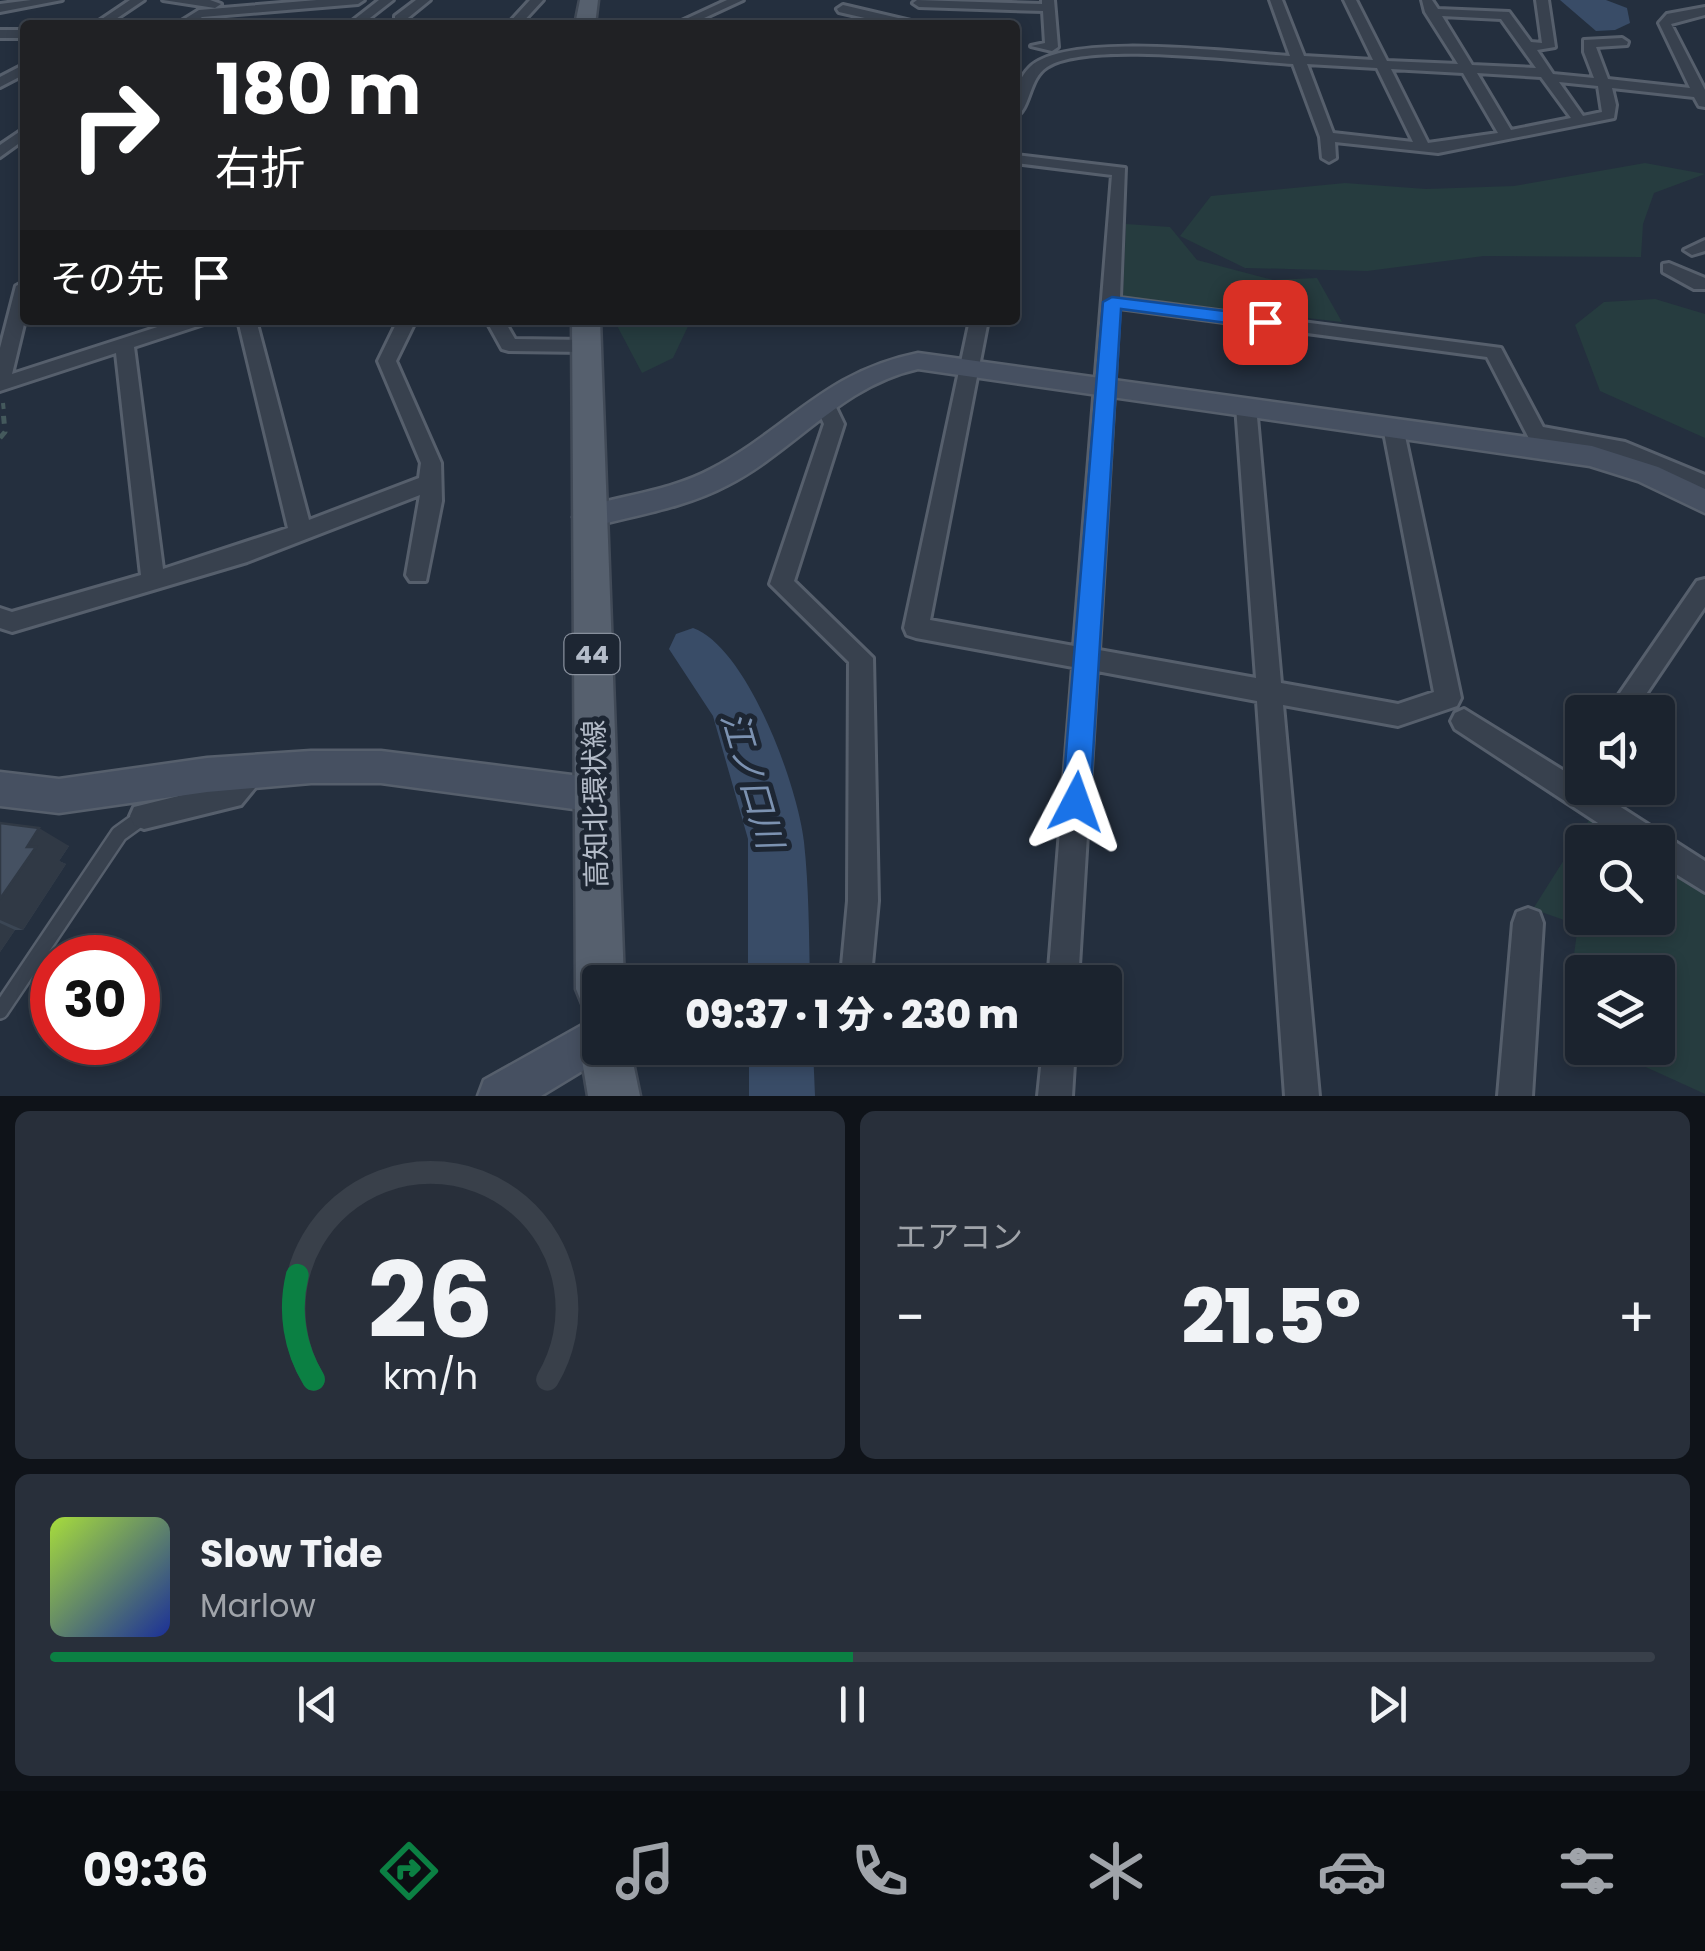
<!DOCTYPE html>
<html lang="ja">
<head>
<meta charset="utf-8">
<style>
	:root { --surface:#1b232e; --page:#282f3a; --text:#f1f3f6; --muted:#a0a4aa; --line:#39404a; --accent:#0b8043 }
	body { margin:0; font-family:Poppins,"Noto Sans JP",sans-serif; background:var(--page); color:var(--text); height:100vh; display:flex; flex-direction:column; font-size:38px; white-space:nowrap }
	* { box-sizing:border-box; margin:0 }
	p { font-size:32px; color:var(--muted) }
	.icon { flex:none; width:55px; height:55px; fill:none; stroke:currentColor; stroke-width:2; stroke-linecap:round; stroke-linejoin:round }
	.map { position:relative; height:1096px; overflow:hidden }
	.panel { display:flex; flex-direction:column; gap:15px; padding:15px; background:#0f1319; flex:1 }
	.panel>* { flex:none }
	.guide { position:absolute; left:20px; top:20px; width:1000px; height:305px; border-radius:10px; box-shadow:0 5px 15px #0003,0 0 0 2px var(--line); background:#202124; color:#fff; overflow:hidden }
	.fabs { position:absolute; left:1565px; top:695px; display:grid; gap:20px }
	.fabs a { display:grid; place-items:center; width:110px; height:110px; border-radius:10px; background:var(--surface); box-shadow:0 5px 15px #0003,0 0 0 2px var(--line); font-size:50px }
	.speed { position:absolute; left:30px; top:935px; display:flex; gap:20px; font-size:50px; font-weight:700; text-align:center }
	.speed>* { display:grid; place-content:center; width:130px; height:130px; border-radius:50%; background:var(--surface); box-shadow:0 5px 15px #0003,0 0 0 2px var(--line); line-height:1 }
	.speed .limit { border:15px solid #d22; background:#fff; color:#111 }
	.pin { position:absolute; display:grid; place-items:center; width:85px; height:85px; color:#fff; margin:-42px; border-radius:20px; box-shadow:0 5px 15px #0006 }
	.me { position:absolute; width:110px; margin:-55px; rotate:4deg; stroke-linejoin:round; filter:drop-shadow(0 0 8px #0008) }
	.turn { display:flex; align-items:center; gap:35px; height:210px; padding:0 30px; font-size:45px }
	.turn .icon { width:130px; height:130px; stroke-width:2.5 }
	.turn b { display:block; font-size:70px; line-height:85px }
	.then { display:flex; align-items:center; height:95px; padding:0 30px; background:#0003; gap:20px; font-size:38px }
	.big { font-size:75px; font-weight:800; line-height:1.1 }
	.panel .card { flex:1; display:flex; flex-direction:column; justify-content:center; gap:15px; min-width:0; padding:0 35px; border-radius:15px; background:var(--page) }
	.panel .dial { align-items:center; gap:0 }
	.dial svg { height:260px; overflow:visible; fill:none; stroke:var(--line); stroke-width:7; stroke-linecap:round; text-anchor:middle }
	.dial text { fill:var(--text); stroke:none }
	.song { display:flex; align-items:center; gap:30px }
	.cover { width:120px; height:120px; border-radius:15px; background:linear-gradient(135deg,hsl(80 70% 55%),hsl(230 70% 35%)) }
	.played { height:10px; border-radius:5px; background:linear-gradient(90deg,var(--accent) 50%,var(--line) 50%) }
	.keys { display:flex; justify-content:space-around; direction:ltr }
	.heat { display:flex; justify-content:space-between; align-items:center; font-size:55px; direction:ltr }
	.panel .tiles { flex:1; display:grid; gap:15px; grid-template-columns:1fr 1fr }
	.card:last-child { grid-column:span 2 }
	.trip { position:absolute; left:582px; top:965px; width:540px; height:100px; border-radius:10px; background:var(--surface); box-shadow:0 5px 15px #0003,0 0 0 2px var(--line); font-weight:800; line-height:100px; text-align:center }
	.menu { display:flex; height:160px; justify-content:space-around; align-items:center; background:#0b0e12; color:var(--muted) }
	.menu .icon { width:70px; height:70px }
	.menu .active { color:var(--accent) }
	.menu b { font-size:45px; color:var(--text) }
	.map>svg:first-child { display:block }
</style>
</head>
<body>
<div class="map">
<svg width="1705" height="1096" viewBox="0 0 1705 1096">
	<rect width="100%" height="100%" fill="#242f3e"/>
	<path fill="#263c3f" d="M 1645,163 L 1705,174 L 1654,193 L 1643,224 L 1641,257 L 1484,256 L 1367,271 L 1245,268 L 1180,236 L 1211,196 L 1345,183 L 1426,189 L 1514,186 Z
		M 1126,224 L 1170,227 L 1197,260 L 1273,280 L 1317,278 L 1342,322 L 1123,297 Z
		M 1655,299 L 1705,314 L 1705,438 L 1600,391 L 1575,325 L 1604,302 Z
		M 614,320 L 691,320 L 673,358 L 642,373 Z
		M 1591,817 L 1628,842 L 1582,842 L 1582,918 L 1658,918 L 1658,862 L 1705,894 L 1705,1094 L 1604,1048 L 1658,1048 L 1658,972 L 1582,972 L 1582,1038 L 1564,1029 L 1578,925 L 1533,909 Z"/>
	<path fill="#394c67" d="M 1560,0 L 1606,0 L 1627,8 L 1630,23 L 1615,30 L 1596,31 Z"/>
	<g fill="none" stroke-linecap="round" stroke-linejoin="round">
		<path fill="#394c67" fill-rule="evenodd" d="M 693,628 C 748,648 798,787 804,842 C 809,888 809,936 810,982 L 748,982 L 748,839 L 713,716 L 669,649 L 676,634 Z
			M 749,1048 L 813,1048 L 815,1096 L 749,1096 Z"/>
		<g stroke="#565f6c" stroke-width="20">
			<path id="lane" d="M 0,1011 L 119,834 L 144,816"/>
		</g>
		<g stroke="#565f6c" stroke-width="6">
			<path id="street" d="M 31,0 L 62,0 L 0,12 L 0,4 Z
				M 130,0 L 144,0 L 107,25 L 93,25 Z
				M 163,0 L 210,0 L 221,4 L 215,8 Z
				M 317,0 L 364,0 L 358,4 L 202,17 L 190,25 L 175,25 L 199,10 Z
				M 379,0 L 393,0 L 361,25 L 347,25 Z
				M 416,0 L 430,0 L 403,22 L 395,22 L 395,16 Z
				M 530,0 L 543,0 L 520,25 L 507,25 Z
				M 727,0 L 743,0 L 689,25 L 673,25 Z
				M 917,0 L 1042,4 L 1042,0 L 1054,0 L 1058,47 L 1052,51 L 1031,46 L 1045,43 L 1043,11 L 919,7 L 913,3 Z
				M 1270,0 L 1282,0 L 1304,56 L 1373,60 L 1344,0 L 1356,0 L 1387,61 L 1458,64 L 1425,12 L 1422,0 L 1432,0 L 1438,9 L 1509,12 L 1531,42 L 1542,43 L 1536,0 L 1548,0 L 1555,47 L 1537,50 L 1553,74 L 1594,78 L 1584,52 L 1584,40 L 1622,38 L 1628,42 L 1627,45 L 1596,47 L 1608,79 L 1690,88 L 1659,23 L 1667,14 L 1705,7 L 1705,15 L 1671,24 L 1705,90 L 1705,107 L 1699,106 L 1694,97 L 1612,88 L 1616,105 L 1614,118 L 1438,153 L 1335,142 L 1336,158 L 1329,162 L 1322,158 L 1320,137 L 1293,64 C 1240,61 1087,41 1047,67 C 1028,79 1031,109 1015,117 C 1015,98 1015,82 1030,67 C 1067,31 1237,53 1290,56 ZM 1442,16 L 1501,19 L 1536,68 L 1472,65 ZM 1307,64 L 1377,68 L 1413,142 L 1333,133 ZM 1391,69 L 1463,73 L 1498,133 L 1428,143 ZM 1477,73 L 1541,77 L 1571,118 L 1511,130 ZM 1559,82 L 1598,86 L 1602,112 L 1583,116 Z
				M 843,5 L 915,22 L 917,25 L 895,25 L 839,12 L 837,9 Z
				M 0,30 L 25,30 L 25,38 L 0,38 Z
				M 25,64 L 25,74 L 0,87 L 0,77 Z
				M 25,128 L 25,139 L 0,157 L 0,145 Z
				M 1015,155 L 1125,168 L 1120,298 L 1501,348 L 1543,427 L 1625,442 L 1705,475 L 1705,492 L 1614,454 L 1551,443 L 1554,449 L 1551,454 L 1537,454 L 1487,357 L 1119,308 L 1099,650 L 1256,678 L 1236,406 L 1246,399 L 1256,406 L 1281,683 L 1398,704 L 1434,692 L 1383,427 L 1393,420 L 1403,427 L 1461,698 L 1457,706 L 1398,726 L 1283,705 L 1319,1096 L 1285,1096 L 1257,701 L 1097,671 L 1078,982 L 1048,982 L 1073,667 L 916,638 L 907,635 L 904,628 L 970,320 L 988,320 L 930,620 L 1074,646 L 1112,175 L 1015,163 Z
				M 1705,240 L 1705,251 L 1692,255 L 1684,250 Z
				M 1669,263 L 1705,278 L 1705,289 L 1694,289 L 1663,272 L 1663,264 Z
				M 25,281 L 25,320 L 12,374 L 179,320 L 207,320 L 204,324 L 134,347 L 163,569 L 288,528 L 238,320 L 256,320 L 309,520 L 419,478 L 421,463 L 378,361 L 398,320 L 416,320 L 396,361 L 441,463 L 442,501 L 426,581 L 410,581 L 406,575 L 420,495 L 247,562 L 12,632 L 0,628 L 0,608 L 12,612 L 141,575 L 116,353 L 0,391 L 0,348 L 16,286 Z
				M 486,320 L 504,320 L 515,339 L 586,340 L 595,346 L 586,352 L 509,351 L 502,349 Z
				M 824,395 L 831,397 L 844,424 L 794,581 L 873,658 L 878,901 L 872,965 L 891,971 L 895,982 L 843,982 L 841,976 L 848,901 L 849,662 L 770,584 L 824,424 L 814,402 Z
				M 1705,579 L 1705,607 L 1634,712 L 1607,712 L 1697,581 Z
				M 1464,709 L 1582,782 L 1582,788 L 1591,788 L 1705,861 L 1705,892 L 1658,863 L 1658,842 L 1627,842 L 1455,729 L 1451,721 L 1455,713 Z
				M 255,760 L 264,763 L 268,772 L 241,805 L 144,829 L 134,825 L 130,816 L 134,807 L 223,785 L 246,763 Z
				M 1528,908 L 1539,912 L 1543,923 L 1532,1096 L 1498,1096 L 1513,923 L 1517,912 Z
				M 1043,1048 L 1075,1048 L 1072,1096 L 1038,1096 Z"/>
		</g>
		<g stroke="#565f6c" stroke-width="5">
			<path id="secondary" d="M 918,353 L 1592,446 L 1658,467 L 1705,489 L 1705,513 L 1638,481 L 1590,466 L 918,369 C 841,386 796,450 728,485 C 685,508 635,515 588,528 L 578,525 L 573,517 L 578,509 C 622,495 670,491 711,469 C 789,428 824,372 918,353 Z
				M 311,751 L 381,751 L 596,778 L 609,783 L 614,795 L 609,807 L 596,812 L 381,783 L 311,783 L 207,792 L 59,813 L 0,806 L 0,772 L 59,779 L 207,758 Z
				M 600,1015 L 600,1048 L 617,1048 L 615,1051 L 541,1096 L 478,1096 L 484,1080 Z"/>
		</g>
		<g stroke="#414a57" stroke-width="5">
			<path id="primary" d="M 580,0 L 598,0 L 595,25 L 575,25 Z
				M 572,320 L 600,320 L 624,982 L 600,982 L 600,1013 L 583,1006 L 576,989 Z
				M 600,1025 L 600,1048 L 630,1048 L 640,1096 L 588,1096 L 580,1048 L 587,1030 Z"/>
		</g>
		<path stroke="#44595c" stroke-width="4" stroke-dasharray="6 6" stroke-linecap="butt" d="M 3,403 L 4,412"/>
		<path stroke="#44595c" stroke-width="5" stroke-dasharray="8 8" stroke-linecap="butt" d="M 0,438 L 5,432 L 3,410"/>
		<use href="#lane" stroke="#38414e" stroke-width="15"/>
		<use href="#street" fill="#38414e" fill-rule="evenodd"/>
		<use href="#secondary" fill="#465061" fill-rule="evenodd"/>
		<use href="#primary" fill="#56606e" fill-rule="evenodd"/>
	</g>
	<path fill="#3b4654" d="M 0,823 L 69,846 L 59,861 L 66,864 L 23,930 L 15,930 L 0,952 Z"/>
	<path fill="#303945" d="M 39,828 L 69,846 L 59,861 L 66,864 L 23,930 L 0,920 L 0,899 L 27,847 Z
		M 0,923 L 15,930 L 0,952 Z"/>
	<path fill="#455162" stroke="#303945" stroke-width="2.5" d="M 0,823 L 39,828 L 27,847 L 36,847 L 0,899 Z"/>
	<path fill="#1a73e8" stroke="#114b97" stroke-width="2.5" d="M 1112,297 L 1265,316 L 1274,322 L 1265,328 L 1121,309 L 1090,802 L 1086,812 L 1076,816 L 1066,812 L 1062,802 L 1103,302 Z"/>
	<g text-anchor="middle" stroke-width="10" stroke-linejoin="round" paint-order="stroke">
		<rect fill="#1d2633" stroke="#878f9c" stroke-width="2.5" x="564.5" y="634" width="55" height="40" rx="8"/>
		<g font-size="25" font-weight="bold" fill="#b4bcc9">
			<text x="592" y="663">44</text>
		</g>
		<g font-size="28" fill="#b4bcc9" stroke="#1d2633">
			<text transform="translate(595 804) rotate(-91)" y="10">高知北環状線</text>
		</g>
		<g font-size="35" font-style="italic" fill="#7c92b1" stroke="#1d2633">
			<text transform="translate(752 780) rotate(74)" y="12">江ノ口川</text>
		</g>
	</g>
</svg>
<div class="fabs">
<a><svg class="icon" aria-label="sound" viewBox="0 0 24 24"><path d="M4 9h4l5-4v14l-5-4H4zM17 9q2 3 0 6"/></svg></a>
<a><svg class="icon" aria-label="search" viewBox="0 0 24 24"><circle cx="10" cy="10" r="6"/><path d="M15 15l6 6"/></svg></a>
<a><svg class="icon" aria-label="layers" viewBox="0 0 24 24"><path d="M12 4l9 5-9 5-9-5zM3 14l9 5 9-5"/></svg></a>
</div>
<div class="speed"><div class="limit">30</div></div>
<div class="pin" style="left:1265px;top:322px;background:#d93025"><svg class="icon" aria-label="arrive" viewBox="0 0 24 24"><path d="M6 21V4h12l-3 4 3 4H6"/></svg></div>
<svg class="me" style="left:1076px;top:802px" viewBox="-20 -20 40 40"><path d="M0-17L14 15 0 8-14 15z" fill="#1a73e8" stroke="#fff" stroke-width="4"/></svg>
<div class="trip">09:37 · 1 分 · 230 m</div>
<div class="guide">
<div class="turn"><svg class="icon" aria-label="right" viewBox="0 0 24 24"><path d="M7 20v-9h11M14 6l5 5-5 5"/></svg><div><b>180 m</b>右折</div></div>
<div class="then">その先<svg class="icon" aria-label="arrive" viewBox="0 0 24 24"><path d="M6 21V4h12l-3 4 3 4H6"/></svg></div>
</div>
</div>
<section class="panel">
<div class="tiles">
<div class="card dial"><svg viewBox="0 0 100 80">
<path d="M14 69A42 42 0 1 1 86 69"/>
<path d="M14 69A42 42 0 0 1 9 37" stroke="#0b8043"/>
<text x="50" y="56" font-size="32" font-weight="700">26</text>
<text x="50" y="72" font-size="11">km/h</text>
</svg></div>
<div class="card"><p>エアコン</p>
<div class="heat"><a>−</a><b class="big">21.5°</b><a>+</a></div>
</div>
<div class="card">
<div class="song"><i class="cover"></i><div><b>Slow Tide</b><p>Marlow</p></div></div>
<div class="played"></div>
<div class="keys"><svg class="icon" aria-label="previous" viewBox="0 0 24 24"><path d="M18 5L8 12l10 7zM5 5v14"/></svg><svg class="icon" aria-label="pause" viewBox="0 0 24 24"><path d="M8 5v14M16 5v14"/></svg><svg class="icon" aria-label="next" viewBox="0 0 24 24"><path d="M6 5l10 7-10 7zM19 5v14"/></svg></div>
</div>
</div>
</section>
<nav class="menu">
<b>09:36</b>
<svg class="icon active" aria-label="directions" viewBox="0 0 24 24"><path d="M12 3l9 9-9 9-9-9zM9 14v-3h6M13 9l2 2-2 2"/></svg>
<svg class="icon" aria-label="music" viewBox="0 0 24 24"><path d="M9 18V5l10-2v13"/><circle cx="6" cy="18" r="3"/><circle cx="16" cy="16" r="3"/></svg>
<svg class="icon" aria-label="phone" viewBox="0 0 24 24"><path d="M5 4h4l2 5-3 2q2 4 5 5l2-3 5 2v4C11 20 4 13 5 4z"/></svg>
<svg class="icon" aria-label="climate" viewBox="0 0 24 24"><path d="M12 3v18M4 7l16 10M4 17L20 7"/></svg>
<svg class="icon" aria-label="car" viewBox="0 0 24 24"><path d="M5 17H2v-5l4-1 3-4h7l3 4 3 1v5h-3M9 17h6M6 11h13"/><circle cx="7" cy="17" r="2"/><circle cx="17" cy="17" r="2"/></svg>
<svg class="icon" aria-label="filters" viewBox="0 0 24 24"><path d="M4 7h16M4 17h16"/><circle cx="9" cy="7" r="2"/><circle cx="15" cy="17" r="2"/></svg>
</nav>
</body>
</html>
